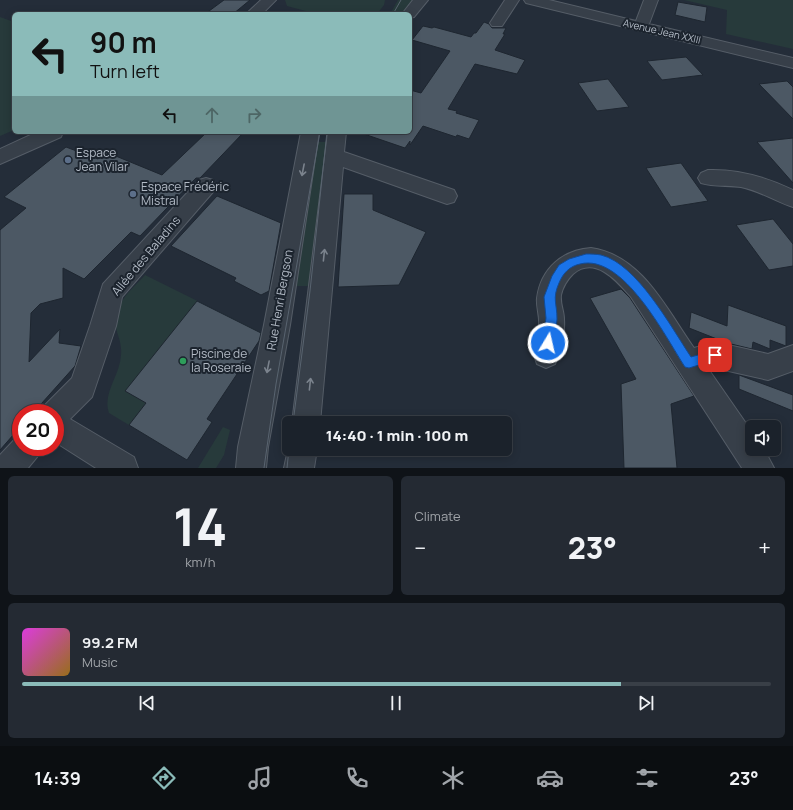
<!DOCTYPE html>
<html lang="en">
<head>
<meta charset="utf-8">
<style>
	:root { --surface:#1b222b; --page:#242a33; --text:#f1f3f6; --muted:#a0a4a9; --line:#393f47; --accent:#8bbbb9 }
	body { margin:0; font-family:Manrope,sans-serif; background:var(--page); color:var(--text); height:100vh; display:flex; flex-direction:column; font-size:15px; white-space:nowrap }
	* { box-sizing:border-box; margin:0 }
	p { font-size:13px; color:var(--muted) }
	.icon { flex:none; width:22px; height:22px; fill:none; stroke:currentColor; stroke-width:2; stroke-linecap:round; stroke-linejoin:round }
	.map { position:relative; height:468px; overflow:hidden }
	.details { display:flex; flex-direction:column; gap:8px; padding:8px; background:#0f1318; flex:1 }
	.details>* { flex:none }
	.top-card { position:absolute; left:12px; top:12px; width:400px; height:122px; border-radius:6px; box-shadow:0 2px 10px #0003,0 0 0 1px var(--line); background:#8bbbb9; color:#111; overflow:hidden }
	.fabs { position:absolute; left:745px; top:420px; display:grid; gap:8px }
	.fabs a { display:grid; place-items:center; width:36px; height:36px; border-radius:6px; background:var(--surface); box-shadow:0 2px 10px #0003,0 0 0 1px var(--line); font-size:20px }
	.speed { position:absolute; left:12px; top:404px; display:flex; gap:8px; font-size:20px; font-weight:700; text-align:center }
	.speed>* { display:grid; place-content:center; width:52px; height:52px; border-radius:50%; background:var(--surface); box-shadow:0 2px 10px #0003,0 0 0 1px var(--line); line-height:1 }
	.speed .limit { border:6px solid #d22; background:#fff; color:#111 }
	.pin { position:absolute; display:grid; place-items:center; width:34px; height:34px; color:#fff; margin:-17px; border-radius:8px; box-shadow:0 2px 6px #0006 }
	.me { position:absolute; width:44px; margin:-22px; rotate:9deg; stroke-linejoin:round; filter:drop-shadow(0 0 3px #0008) }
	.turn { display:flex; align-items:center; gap:14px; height:84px; padding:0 12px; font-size:18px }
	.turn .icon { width:52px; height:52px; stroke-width:2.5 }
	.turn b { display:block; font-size:28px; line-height:34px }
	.lanes { display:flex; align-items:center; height:38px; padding:0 12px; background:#0003; justify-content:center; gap:20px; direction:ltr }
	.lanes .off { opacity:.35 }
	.big { font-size:30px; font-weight:800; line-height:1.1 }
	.details .card { flex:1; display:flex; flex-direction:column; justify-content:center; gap:6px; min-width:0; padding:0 14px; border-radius:6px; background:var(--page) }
	.details .dial { align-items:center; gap:0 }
	.dial b { font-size:52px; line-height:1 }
	.song { display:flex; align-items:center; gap:12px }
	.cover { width:48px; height:48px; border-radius:6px; background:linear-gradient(135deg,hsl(300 70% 55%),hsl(40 70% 35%)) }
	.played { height:4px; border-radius:2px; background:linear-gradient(90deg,var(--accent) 80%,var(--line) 80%) }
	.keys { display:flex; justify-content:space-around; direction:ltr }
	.heat { display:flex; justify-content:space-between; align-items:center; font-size:22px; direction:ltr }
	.details .tiles { flex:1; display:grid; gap:8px; grid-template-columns:1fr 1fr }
	.card:last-child { grid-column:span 2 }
	.trip { position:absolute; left:282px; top:416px; width:230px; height:40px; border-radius:6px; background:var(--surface); box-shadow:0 2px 10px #0003,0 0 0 1px var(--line); font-weight:800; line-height:40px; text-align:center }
	.menu { display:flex; height:64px; justify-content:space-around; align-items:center; background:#0b0e11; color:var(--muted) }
	.menu .icon { width:28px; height:28px }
	.menu .on { color:var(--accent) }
	.menu b { font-size:18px; color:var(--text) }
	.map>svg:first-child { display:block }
</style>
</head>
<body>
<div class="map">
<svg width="793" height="468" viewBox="0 0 793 468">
	<rect width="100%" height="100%" fill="#242d39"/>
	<path fill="#273a3b" d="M 285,0 L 385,0 L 384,5 L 377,14 L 317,14 L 287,6 Z
		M 398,0 L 416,0 L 404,14 L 390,14 Z
		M 684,0 L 793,0 L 793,49 L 726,34 L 727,10 Z
		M 0,17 L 14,22 L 14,130 L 0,136 Z
		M 313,142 L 332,142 L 315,286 L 288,286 Z
		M 145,275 L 264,334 L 207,419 L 212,422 L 187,460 L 109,413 C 102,393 120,376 121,355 C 123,335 108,327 120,305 C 125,294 137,284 145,275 Z
		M 223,427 L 230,430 L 224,455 L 216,468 L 198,468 Z"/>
	<path fill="#4c5864" stroke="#1e2630" d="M 224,0 L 250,0 L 233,14 L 205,14 Z
		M 678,2 L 707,7 L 705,22 L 675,15 Z
		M 484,22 L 489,24 L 492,28 L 506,28 L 503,34 L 505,34 L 495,50 L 525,60 L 517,74 L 475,64 L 448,109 L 457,111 L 456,113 L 479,120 L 469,139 L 457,135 L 456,137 L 423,126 L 410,145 L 410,141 L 405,148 L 364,134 L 365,132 L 410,132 L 410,90 L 421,93 L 450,51 L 412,40 L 423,26 L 432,28 L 434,27 L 471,37 L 474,33 L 476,33 Z
		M 686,57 L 703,75 L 662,80 L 647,61 Z
		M 608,79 L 629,107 L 597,111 L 578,83 Z
		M 787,81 L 793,87 L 793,119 L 759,84 Z
		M 207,132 L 244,132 L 200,178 L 196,178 L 140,236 L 131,232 L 84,279 L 63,268 L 63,298 L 40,304 L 31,313 L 29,362 L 60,329 L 59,343 L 81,346 L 75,366 L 33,413 L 21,413 L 21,426 L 0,450 L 0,230 L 26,208 L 4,197 L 66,147 L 98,159 L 106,152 L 162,175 Z
		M 793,138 L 793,183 L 757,142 Z
		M 681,163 L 708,201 L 671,207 L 646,168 Z
		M 344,194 L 373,194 L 373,210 L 426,232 L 399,285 L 338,287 Z
		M 217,196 L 281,223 L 269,291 L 261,295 L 234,281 L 236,278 L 171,246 Z
		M 773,219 L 793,244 L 793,266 L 769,270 L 736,225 Z
		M 621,289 L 630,298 L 694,396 L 671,404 L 677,468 L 624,468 L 621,384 L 636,379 L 590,298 Z
		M 197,301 L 261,333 L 259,341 L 207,419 L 212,422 L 187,460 L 129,425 L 146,403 L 125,391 Z
		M 728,305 L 786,326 L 786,346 L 770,340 L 770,349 L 753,342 L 752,349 L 727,343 L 689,328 L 691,312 L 727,326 Z
		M 739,375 L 793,395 L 793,411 L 739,389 Z"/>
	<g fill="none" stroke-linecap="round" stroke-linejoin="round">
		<g stroke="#555d67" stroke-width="2">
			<path id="minor" d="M 261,0 L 276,0 L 262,14 L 246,14 Z
				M 413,0 L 428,0 L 414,17 L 410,18 L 410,14 L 402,14 Z
				M 505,0 L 519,0 L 502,26 L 492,26 L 490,23 Z
				M 524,0 L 549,0 L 636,21 L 644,0 L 658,0 L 649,24 L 793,58 L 793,68 L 526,3 Z
				M 37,132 L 63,132 L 61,137 L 0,164 L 0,149 Z
				M 301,132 L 319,132 L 290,325 L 268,447 L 266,468 L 236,468 L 238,447 L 264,325 Z
				M 328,132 L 346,132 L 344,152 L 454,190 L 457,196 L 454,202 L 447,204 L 343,167 L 320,423 L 292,423 Z
				M 708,170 C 738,169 766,177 793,190 L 793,207 C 775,201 760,191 741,187 C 728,185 714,187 701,183 L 698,178 L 701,173 Z
				M 206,178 L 213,180 L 216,186 L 213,192 L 122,297 L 116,326 L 92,397 L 70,419 L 134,457 L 138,468 L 96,468 L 55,442 L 55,413 L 42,413 L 45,405 L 72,378 L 90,326 L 103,284 L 199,180 Z
				M 591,248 C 642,255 667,310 694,348 L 715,342 L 768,354 L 793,345 L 793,371 L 768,380 L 715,368 L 709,370 L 752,432 L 752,449 L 764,449 L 774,468 L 742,468 L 631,297 C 617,281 595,255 573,274 C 567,280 563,286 561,295 C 560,304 564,311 564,319 C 565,334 561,351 555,364 L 546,368 L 537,364 C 531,350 537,340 539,325 C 540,316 536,307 537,298 C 541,268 563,250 591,248 Z
				M 21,435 L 21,447 L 42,447 L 37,457 L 28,468 L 0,468 L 0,455 L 17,437 Z
				M 289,445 L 289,449 L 317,449 L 314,468 L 284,468 Z"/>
		</g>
		<use href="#minor" fill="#373f49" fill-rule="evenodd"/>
		<path stroke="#596470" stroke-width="1" d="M 393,14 L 401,0
			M 293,423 L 310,291 L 327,132
			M 264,468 L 276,384 L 320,132
			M 287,468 L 289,449"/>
	</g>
	<defs><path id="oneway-shaft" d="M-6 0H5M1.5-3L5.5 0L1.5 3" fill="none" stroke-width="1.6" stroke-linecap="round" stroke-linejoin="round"/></defs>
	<g stroke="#7b838d">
		<use href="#oneway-shaft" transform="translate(303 170) rotate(101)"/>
		<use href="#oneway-shaft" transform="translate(324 255) rotate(-84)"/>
		<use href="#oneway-shaft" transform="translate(268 367) rotate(101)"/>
		<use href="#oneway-shaft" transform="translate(310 384) rotate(-84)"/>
	</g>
	<path fill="#1a73e8" stroke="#114b97" d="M 586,254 C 591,254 596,254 601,255 C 637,264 671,327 691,357 L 715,350 L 719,351 L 721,355 L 719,359 L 689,368 L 685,367 C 665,336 623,253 580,264 C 570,266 563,273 559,283 C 552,299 557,303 557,319 C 557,326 554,335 553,343 L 552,346 L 548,348 L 544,346 L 542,343 L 546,318 L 544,297 L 552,276 L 559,265 L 569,259 Z"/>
	<g fill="#5c6f8a" stroke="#1c242e" stroke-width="1.5">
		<circle cx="68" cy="160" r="4"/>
		<circle cx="133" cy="194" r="4"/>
	</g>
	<circle fill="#2e9e5b" stroke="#1c242e" stroke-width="1.5" cx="183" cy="361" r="4"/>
	<g text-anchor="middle" stroke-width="4" stroke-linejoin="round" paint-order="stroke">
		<g font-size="10" fill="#b2bac5" stroke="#1c242e">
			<text transform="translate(662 31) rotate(13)" y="4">Avenue Jean XXIII</text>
		</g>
		<g font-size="12" fill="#b2bac5" stroke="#1c242e" text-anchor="start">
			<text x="76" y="157">Espace<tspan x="76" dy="14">Jean Vilar</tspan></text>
			<text x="141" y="191">Espace Frédéric<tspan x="141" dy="14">Mistral</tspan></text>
			<text x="191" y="358">Piscine de<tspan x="191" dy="14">la Roseraie</tspan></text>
		</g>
		<g font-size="12" fill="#b2bac5" stroke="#1c242e">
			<text transform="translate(146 256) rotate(-50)" y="4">Allée des Baladins</text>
			<text transform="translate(280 300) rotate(-80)" y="4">Rue Henri Bergson</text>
		</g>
	</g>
</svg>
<div class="fabs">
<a><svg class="icon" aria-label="sound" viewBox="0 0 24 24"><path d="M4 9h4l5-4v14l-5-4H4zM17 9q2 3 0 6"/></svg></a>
</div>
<div class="speed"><div class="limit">20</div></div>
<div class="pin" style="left:715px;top:355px;background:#d93025"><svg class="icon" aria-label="arrive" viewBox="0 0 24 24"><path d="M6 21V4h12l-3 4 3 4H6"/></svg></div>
<svg class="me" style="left:548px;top:343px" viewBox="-20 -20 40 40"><circle r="17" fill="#1a73e8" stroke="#fff" stroke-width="3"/><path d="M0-11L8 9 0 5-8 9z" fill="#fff"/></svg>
<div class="trip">14:40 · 1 min · 100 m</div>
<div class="top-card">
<div class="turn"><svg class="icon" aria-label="left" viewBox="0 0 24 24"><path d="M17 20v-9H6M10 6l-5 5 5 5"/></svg><div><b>90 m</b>Turn left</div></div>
<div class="lanes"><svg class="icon" aria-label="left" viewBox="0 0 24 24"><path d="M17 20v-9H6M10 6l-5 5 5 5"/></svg><svg class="icon off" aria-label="ahead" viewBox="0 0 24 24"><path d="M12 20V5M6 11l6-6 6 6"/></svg><svg class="icon off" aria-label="right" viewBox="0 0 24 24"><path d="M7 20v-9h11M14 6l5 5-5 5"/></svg></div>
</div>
</div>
<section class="details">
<div class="tiles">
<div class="card dial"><b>14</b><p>km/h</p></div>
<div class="card"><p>Climate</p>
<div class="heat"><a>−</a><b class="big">23°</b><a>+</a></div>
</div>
<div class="card">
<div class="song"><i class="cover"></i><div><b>99.2 FM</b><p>Music</p></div></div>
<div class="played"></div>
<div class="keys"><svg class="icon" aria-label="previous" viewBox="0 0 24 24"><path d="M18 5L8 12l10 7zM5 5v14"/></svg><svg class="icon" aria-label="pause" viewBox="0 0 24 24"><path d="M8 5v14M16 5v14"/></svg><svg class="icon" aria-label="next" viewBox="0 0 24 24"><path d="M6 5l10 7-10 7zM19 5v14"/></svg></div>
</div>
</div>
</section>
<nav class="menu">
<b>14:39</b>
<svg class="icon on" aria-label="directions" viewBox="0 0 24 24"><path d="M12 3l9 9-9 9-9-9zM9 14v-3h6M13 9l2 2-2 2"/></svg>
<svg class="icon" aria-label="music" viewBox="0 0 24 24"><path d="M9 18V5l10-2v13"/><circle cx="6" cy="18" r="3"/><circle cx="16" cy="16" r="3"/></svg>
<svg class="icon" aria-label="phone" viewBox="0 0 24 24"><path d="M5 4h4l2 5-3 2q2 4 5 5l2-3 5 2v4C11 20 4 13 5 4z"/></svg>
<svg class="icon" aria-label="climate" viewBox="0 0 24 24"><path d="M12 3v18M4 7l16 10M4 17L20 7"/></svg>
<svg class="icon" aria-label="car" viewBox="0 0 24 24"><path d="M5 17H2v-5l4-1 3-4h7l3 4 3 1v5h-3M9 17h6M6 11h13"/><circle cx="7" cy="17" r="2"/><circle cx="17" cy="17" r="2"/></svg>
<svg class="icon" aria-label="filters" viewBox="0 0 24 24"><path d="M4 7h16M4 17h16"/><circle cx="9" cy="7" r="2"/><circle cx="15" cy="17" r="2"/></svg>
<b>23°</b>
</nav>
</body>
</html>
